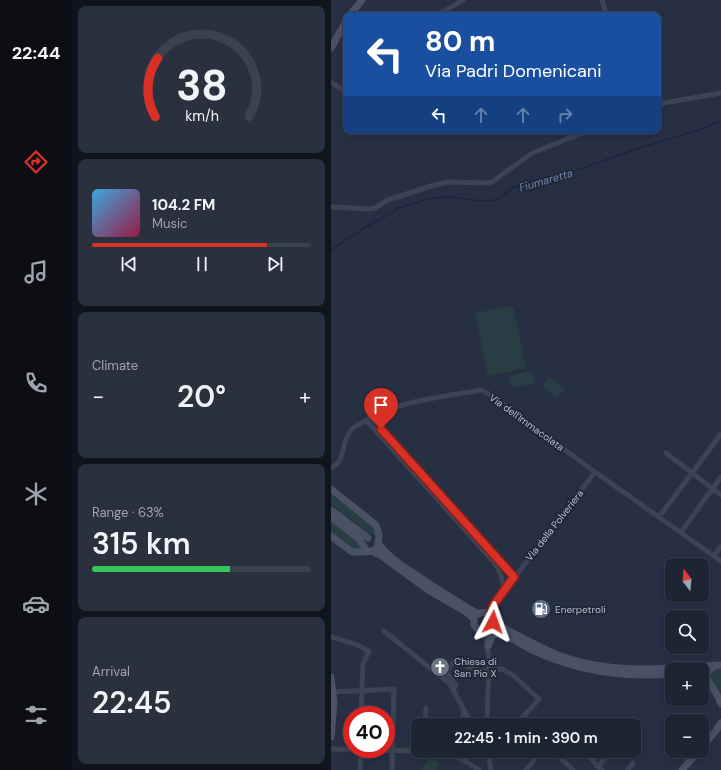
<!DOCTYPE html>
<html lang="en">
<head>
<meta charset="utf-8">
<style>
	:root { --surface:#1d2432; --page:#2a303e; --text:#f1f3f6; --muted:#a0a4ac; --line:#3b414d; --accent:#d93025 }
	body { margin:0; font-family:"DM Sans",sans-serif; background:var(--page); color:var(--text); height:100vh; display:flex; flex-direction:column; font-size:15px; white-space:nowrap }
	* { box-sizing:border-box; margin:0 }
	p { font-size:13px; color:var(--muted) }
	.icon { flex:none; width:22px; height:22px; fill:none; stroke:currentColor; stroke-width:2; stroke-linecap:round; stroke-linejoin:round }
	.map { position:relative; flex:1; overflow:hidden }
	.panel { display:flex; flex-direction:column; gap:6px; padding:6px; background:#10141c; width:259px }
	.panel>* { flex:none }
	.banner { position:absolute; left:12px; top:12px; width:318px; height:122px; border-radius:8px; box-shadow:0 2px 6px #0003,0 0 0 1px var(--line); background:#1a4fa0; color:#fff; overflow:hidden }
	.needle { width:26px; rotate:344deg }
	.fabs { position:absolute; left:334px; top:558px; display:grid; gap:8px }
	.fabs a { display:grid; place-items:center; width:44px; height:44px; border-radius:8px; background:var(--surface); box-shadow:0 2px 6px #0003,0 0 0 1px var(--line); font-size:20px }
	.speed { position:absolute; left:12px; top:706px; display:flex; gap:8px; font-size:20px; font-weight:700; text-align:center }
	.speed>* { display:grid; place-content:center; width:52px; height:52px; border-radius:50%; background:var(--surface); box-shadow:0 2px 6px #0003,0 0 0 1px var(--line); line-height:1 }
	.speed .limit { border:6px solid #d22; background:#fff; color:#111 }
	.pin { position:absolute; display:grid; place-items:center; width:34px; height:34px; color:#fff; margin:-41px -17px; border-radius:50% 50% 50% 0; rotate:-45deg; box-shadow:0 0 4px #0007 }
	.pin .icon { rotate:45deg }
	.me { position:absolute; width:44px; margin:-22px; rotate:4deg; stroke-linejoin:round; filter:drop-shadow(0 0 3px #0008) }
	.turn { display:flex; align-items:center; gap:14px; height:84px; padding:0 16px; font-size:18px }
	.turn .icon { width:52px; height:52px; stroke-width:2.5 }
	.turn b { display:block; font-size:28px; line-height:34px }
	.lanes { display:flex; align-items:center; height:38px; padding:0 16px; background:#0003; justify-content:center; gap:20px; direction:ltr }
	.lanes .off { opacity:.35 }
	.big { font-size:30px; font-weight:600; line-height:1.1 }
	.panel .widget { flex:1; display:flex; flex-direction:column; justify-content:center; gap:6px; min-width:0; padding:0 14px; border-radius:8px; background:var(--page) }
	.panel .dial { align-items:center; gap:0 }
	.dial svg { height:104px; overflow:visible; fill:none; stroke:var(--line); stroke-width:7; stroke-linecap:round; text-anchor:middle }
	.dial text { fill:var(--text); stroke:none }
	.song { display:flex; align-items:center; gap:12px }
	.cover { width:48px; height:48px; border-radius:6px; background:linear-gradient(135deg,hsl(200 70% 55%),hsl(340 70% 35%)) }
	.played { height:4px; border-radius:2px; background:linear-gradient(90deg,var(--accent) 80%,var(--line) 80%) }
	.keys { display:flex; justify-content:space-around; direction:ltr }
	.heat { display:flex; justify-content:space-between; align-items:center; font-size:22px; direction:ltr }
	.charge { height:6px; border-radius:3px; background:linear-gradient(90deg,#34c759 63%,var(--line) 0) }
	.trip { position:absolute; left:80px; top:718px; width:230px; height:40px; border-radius:8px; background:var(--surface); box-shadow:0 2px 6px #0003,0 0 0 1px var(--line); font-weight:600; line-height:40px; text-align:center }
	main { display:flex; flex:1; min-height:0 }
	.dock { display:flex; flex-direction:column; width:72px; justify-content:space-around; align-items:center; background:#0c0e14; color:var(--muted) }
	.dock .icon { width:28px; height:28px }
	.dock .selected { color:var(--accent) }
	.dock b { font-size:18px; color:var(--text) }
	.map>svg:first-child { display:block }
</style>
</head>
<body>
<main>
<nav class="dock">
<b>22:44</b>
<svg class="icon selected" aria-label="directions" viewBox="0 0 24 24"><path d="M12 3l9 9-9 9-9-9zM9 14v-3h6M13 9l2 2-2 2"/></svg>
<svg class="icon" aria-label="music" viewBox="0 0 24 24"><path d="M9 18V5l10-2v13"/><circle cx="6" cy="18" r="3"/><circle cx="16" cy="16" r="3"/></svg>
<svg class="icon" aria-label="phone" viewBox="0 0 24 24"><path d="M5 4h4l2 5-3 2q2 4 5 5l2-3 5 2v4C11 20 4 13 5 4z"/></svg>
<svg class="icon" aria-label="climate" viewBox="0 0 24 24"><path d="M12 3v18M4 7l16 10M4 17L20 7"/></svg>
<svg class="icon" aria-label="car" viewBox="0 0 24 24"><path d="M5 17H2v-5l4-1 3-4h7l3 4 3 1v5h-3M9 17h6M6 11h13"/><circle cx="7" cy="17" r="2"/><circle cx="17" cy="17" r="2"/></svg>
<svg class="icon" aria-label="filters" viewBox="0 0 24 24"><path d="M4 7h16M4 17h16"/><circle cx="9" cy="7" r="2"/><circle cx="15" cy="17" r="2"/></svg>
</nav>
<section class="panel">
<div class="widget dial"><svg viewBox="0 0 100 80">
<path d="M14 69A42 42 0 1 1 86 69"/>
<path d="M14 69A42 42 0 0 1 16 24" stroke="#d93025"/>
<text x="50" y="56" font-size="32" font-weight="700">38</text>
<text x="50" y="72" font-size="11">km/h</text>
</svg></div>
<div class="widget">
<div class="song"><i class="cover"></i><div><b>104.2 FM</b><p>Music</p></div></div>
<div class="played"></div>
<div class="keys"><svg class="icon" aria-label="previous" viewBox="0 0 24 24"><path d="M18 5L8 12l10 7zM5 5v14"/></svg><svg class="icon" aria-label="pause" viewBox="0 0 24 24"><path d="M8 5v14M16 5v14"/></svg><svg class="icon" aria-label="next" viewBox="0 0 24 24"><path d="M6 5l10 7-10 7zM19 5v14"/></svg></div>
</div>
<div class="widget"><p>Climate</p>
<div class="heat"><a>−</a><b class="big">20°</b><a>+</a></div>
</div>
<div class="widget"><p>Range · 63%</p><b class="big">315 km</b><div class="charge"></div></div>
<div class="widget"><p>Arrival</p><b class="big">22:45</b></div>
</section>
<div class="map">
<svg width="390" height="770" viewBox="0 0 390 770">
	<rect width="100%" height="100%" fill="#273043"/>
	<path fill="#293e44" d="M 182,306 L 195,368 L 157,376 L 144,313 Z
		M 201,371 L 204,383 L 180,387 L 178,376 Z
		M 218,376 L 234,389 L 226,398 L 211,386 Z
		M 0,492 L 41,523 L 46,535 L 36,532 L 0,504 Z
		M 0,519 L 27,540 L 34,549 L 23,550 L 0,533 Z
		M 390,667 L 390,694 L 379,679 L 380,672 L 381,669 Z
		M 99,757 L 109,764 L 105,770 L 90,770 Z"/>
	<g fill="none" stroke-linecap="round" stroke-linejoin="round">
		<path stroke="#1a2641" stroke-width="1.5" d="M 0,250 L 36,226 L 63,212 L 67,208 L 98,199 L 117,197 L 152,201 L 164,200 L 170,197 L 180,189 L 191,184 L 229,176 L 314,146 L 365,131 L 390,121"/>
		<path stroke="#3c4352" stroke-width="5" d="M 271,0 L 275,15
			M 107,15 L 132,0
			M 0,82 L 15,92
			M 327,104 L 390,93
			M 0,207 L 38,209 L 44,208 L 57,200 L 103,185 L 118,182 L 155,183 L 161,182 L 201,153 L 256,131
			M 40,417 L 183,577
			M 35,420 L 162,561 C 170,572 172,579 172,592
			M 335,453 L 390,495
			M 0,468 C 16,461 9,441 21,429 C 24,426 29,424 32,422 C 65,401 111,397 150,390 L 158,394 L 264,472 L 390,561
			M 328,517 L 390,434
			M 350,532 L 390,477
			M 383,556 L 390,546
			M 153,612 L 161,607 L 264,472
			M 53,631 L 119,684 L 141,725
			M 151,632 L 155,638 L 158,657 L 156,725
			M 0,637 L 24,644 L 38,651 L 32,664 L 30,715
			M 157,669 L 171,669 L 183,676 L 208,699 L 185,725
			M 122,689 L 125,685 L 115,672 L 124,660 C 135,667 145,670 157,672
			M 2,692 L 63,689 L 61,770
			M 94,725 L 95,708
			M 130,725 L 133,710
			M 0,749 L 87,751
			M 88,751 C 115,751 126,755 148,770
			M 149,751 L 157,756
			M 157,751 L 160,770
			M 222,751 L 242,770
			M 255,751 L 267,767 L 271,770
			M 267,767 L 279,751
			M 29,770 L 30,749
			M 195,770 L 210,751
			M 297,770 L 302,763"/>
		<path stroke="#4a5165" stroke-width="7" d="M 19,15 L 31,0
			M 0,48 L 15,21
			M 0,489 L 45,525 L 48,535 L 47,545 L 45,549 L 41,551 L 33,552 L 21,552 L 0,536
			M 0,510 L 37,538
			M 0,517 L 28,539 L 34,548
			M 47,543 C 56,556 69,564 82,573 C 103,587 125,601 147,614 C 155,610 161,614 162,622 C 184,634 205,646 227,655 C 279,675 336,669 390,665
			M 41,551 L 49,555 L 97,590 L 135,612 L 143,619
			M 143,619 L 143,625 L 148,631 L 154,632 L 160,628
			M 160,628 C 175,634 187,643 201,650 C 246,671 292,678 341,674
			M 157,646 L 161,636 L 167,633 L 171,634
			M 384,666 C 367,675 381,684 386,695 C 388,698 389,701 390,704
			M 0,677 L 3,702 L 0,737
			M 371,747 L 384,732 L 390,723
			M 351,770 L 368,751"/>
	</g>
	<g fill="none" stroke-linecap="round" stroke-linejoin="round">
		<g stroke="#8d1f18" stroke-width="10">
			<path id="route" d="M 50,429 L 183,577 L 161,607 L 160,616 L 162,622"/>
		</g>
		<use href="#route" stroke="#d93025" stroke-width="7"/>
	</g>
	<defs>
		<g id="fuel-disc" transform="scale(1)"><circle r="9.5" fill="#5c6f8a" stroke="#202838"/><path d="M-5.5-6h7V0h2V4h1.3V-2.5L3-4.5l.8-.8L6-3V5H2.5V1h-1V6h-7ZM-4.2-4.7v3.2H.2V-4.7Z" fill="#fff"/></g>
		<g id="church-disc" transform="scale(1)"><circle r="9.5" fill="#6b7280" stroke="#202838"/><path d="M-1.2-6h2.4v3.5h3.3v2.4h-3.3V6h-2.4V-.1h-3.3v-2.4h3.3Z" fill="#fff"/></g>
	</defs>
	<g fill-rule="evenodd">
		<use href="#fuel-disc" x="210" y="609"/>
		<use href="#church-disc" x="109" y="667"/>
	</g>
	<g text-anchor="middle" stroke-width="4" stroke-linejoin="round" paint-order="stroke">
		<g font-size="10" fill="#b9becc" stroke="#202838">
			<text transform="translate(196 422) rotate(36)" y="4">Via dell'Immacolata</text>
			<text transform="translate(223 525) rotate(-52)" y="4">Via della Polveriera</text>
		</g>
		<g font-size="10" fill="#b9becc" stroke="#202838" text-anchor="start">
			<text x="224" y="613">Enerpetroli</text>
			<text x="123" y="665">Chiesa di<tspan x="123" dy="12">San Pio X</tspan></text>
		</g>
		<g font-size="11" font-style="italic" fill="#7385aa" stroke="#202838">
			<text transform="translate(215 180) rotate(-16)" y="4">Fiumaretta</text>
		</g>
	</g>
</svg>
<div class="fabs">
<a><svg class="needle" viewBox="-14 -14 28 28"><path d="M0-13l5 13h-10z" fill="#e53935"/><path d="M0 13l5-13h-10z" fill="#a0a4ac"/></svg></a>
<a><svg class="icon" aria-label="search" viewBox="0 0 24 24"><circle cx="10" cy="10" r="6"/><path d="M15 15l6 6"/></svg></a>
<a>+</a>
<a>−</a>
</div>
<div class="speed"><div class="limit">40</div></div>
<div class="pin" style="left:50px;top:429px;background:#d93025"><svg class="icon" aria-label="arrive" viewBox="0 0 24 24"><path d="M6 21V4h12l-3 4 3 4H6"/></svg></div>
<svg class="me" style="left:162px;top:622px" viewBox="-20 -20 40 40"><path d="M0-17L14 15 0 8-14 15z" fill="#d93025" stroke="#fff" stroke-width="4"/></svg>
<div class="trip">22:45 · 1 min · 390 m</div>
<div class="banner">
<div class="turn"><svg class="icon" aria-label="left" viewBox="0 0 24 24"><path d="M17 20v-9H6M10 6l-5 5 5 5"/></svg><div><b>80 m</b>Via Padri Domenicani</div></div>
<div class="lanes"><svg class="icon" aria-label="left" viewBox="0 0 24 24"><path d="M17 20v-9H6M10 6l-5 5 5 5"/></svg><svg class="icon off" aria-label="ahead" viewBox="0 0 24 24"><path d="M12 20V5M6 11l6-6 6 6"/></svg><svg class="icon off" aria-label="ahead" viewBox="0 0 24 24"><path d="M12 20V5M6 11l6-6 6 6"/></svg><svg class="icon off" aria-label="right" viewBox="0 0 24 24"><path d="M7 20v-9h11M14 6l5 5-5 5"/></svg></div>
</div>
</div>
</main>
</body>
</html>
